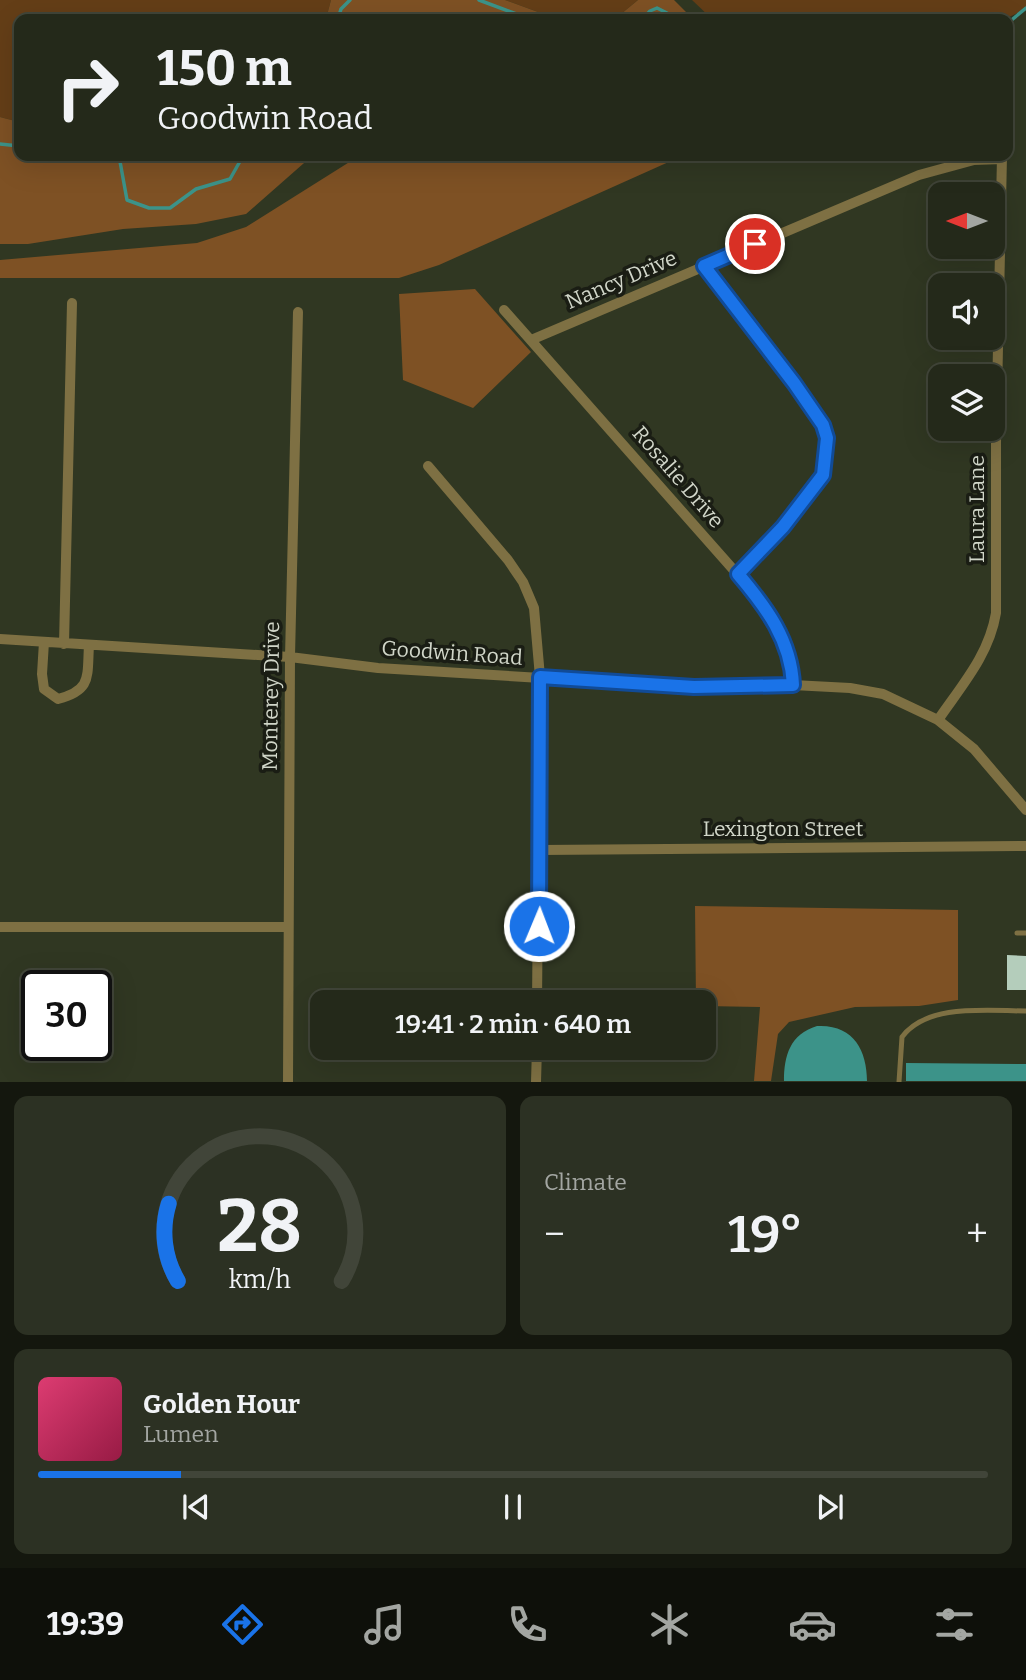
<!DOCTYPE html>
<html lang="en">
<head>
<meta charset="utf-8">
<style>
	:root { --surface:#24291a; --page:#2c3123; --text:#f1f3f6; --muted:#a3a6a2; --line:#414539; --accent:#1a73e8 }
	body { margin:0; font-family:Bitter,serif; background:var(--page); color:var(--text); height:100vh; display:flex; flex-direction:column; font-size:26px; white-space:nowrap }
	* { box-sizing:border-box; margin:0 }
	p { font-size:23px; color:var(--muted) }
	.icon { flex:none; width:38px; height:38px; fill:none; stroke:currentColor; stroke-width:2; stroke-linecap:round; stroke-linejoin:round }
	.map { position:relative; height:1082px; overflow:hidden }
	.details { display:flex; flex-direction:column; gap:14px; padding:14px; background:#14170e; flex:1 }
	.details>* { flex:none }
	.banner { position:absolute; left:14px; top:14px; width:999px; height:147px; border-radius:14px; box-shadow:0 7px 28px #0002,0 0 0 2px var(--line); background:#24291a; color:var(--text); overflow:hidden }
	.needle { width:46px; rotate:270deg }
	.tools { position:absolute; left:928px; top:182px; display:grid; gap:14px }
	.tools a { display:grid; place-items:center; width:77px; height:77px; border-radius:14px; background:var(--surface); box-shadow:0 7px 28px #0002,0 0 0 2px var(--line); font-size:35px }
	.speed { position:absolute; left:21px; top:970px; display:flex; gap:14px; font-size:35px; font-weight:700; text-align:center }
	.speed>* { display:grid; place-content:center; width:91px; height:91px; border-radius:50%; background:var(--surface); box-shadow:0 7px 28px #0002,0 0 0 2px var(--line); line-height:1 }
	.speed .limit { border:4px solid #111; border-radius:10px; background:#fff; color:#111 }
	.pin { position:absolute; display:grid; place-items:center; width:60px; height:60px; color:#fff; margin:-30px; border:4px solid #fff; border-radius:50%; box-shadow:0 2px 7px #0007 }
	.me { position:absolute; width:77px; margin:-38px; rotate:1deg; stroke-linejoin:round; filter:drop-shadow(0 0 5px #0008) }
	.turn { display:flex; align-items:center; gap:24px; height:147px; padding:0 28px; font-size:32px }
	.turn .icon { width:91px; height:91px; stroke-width:2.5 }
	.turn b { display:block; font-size:49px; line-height:60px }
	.big { font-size:52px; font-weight:600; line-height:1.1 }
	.details .widget { flex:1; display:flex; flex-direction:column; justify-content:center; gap:10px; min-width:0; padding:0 24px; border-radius:14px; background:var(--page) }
	.details .dial { align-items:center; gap:0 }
	.dial svg { height:182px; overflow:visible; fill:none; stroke:var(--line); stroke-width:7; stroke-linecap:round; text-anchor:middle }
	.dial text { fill:var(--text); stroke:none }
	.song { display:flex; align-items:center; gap:21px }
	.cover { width:84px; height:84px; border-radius:10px; background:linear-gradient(135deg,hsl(340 70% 55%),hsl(340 70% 35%)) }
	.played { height:7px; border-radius:4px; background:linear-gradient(90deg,var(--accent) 15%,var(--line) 15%) }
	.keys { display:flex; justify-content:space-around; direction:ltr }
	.heat { display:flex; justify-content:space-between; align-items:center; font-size:38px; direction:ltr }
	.details .tiles { flex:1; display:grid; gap:14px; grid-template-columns:1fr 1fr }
	.widget:last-child { grid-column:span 2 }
	.trip { position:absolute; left:310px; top:990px; width:406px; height:70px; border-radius:14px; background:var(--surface); box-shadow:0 7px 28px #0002,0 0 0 2px var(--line); font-weight:600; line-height:70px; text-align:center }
	.menu { display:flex; height:112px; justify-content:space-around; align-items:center; background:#0e100a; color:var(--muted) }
	.menu .icon { width:49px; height:49px }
	.menu .on { color:var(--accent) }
	.menu b { font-size:32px; color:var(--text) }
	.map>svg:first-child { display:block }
</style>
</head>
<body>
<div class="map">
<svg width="1026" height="1082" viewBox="0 0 1026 1082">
	<rect width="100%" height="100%" fill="#303722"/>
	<path fill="#643e17" d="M 0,0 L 331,0 L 326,19 L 19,19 L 19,122 L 0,117 Z
		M 505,0 L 638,0 L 615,19 L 557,19 Z
		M 692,0 L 1026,0 L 1026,9 L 1005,19 L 712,19 Z"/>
	<path fill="#7e5124" d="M 331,0 L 505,0 L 557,19 L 326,19 Z
		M 638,0 L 674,0 L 693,19 L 615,19 Z
		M 0,117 L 19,122 L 19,156 L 312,156 L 246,214 L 196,224 L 123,229 L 28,244 L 0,244 Z
		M 359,156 L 682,156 L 439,265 L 399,278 L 0,278 L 0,260 L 197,243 L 246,227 Z
		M 475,289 L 531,352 L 473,408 L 403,380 L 399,294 Z
		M 695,906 L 958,910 L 958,1000 L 919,1006 L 855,1007 L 789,1022 L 778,1034 L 771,1081 L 754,1081 L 760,1007 L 704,1006 L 704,1003 L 696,1003 Z"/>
	<path fill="#3c9389" d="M 817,1026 C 853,1024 867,1050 867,1081 L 784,1081 C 784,1056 790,1034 817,1026 Z
		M 906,1063 L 1026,1064 L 1026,1081 L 906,1081 Z"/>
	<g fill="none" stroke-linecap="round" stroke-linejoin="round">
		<path stroke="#3c9389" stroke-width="3.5" d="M 479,0 L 530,19
			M 338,19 L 341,9 L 350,0
			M 643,19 L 650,11 L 657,8 L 667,13 L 672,19
			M 1008,23 L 1026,8
			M 0,144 L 19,146
			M 119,156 L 127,200 L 149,208 L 170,208 L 196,189 L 230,179 L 243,156"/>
	</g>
	<path fill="#b4cdbb" d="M 1007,955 L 1026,956 L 1026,990 L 1007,990 Z"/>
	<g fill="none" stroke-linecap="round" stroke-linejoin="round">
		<path stroke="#7e7043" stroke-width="5" d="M 1017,933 L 1026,933
			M 899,1082 L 902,1037 C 927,1003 988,1011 1026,1011"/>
		<path stroke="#7e7043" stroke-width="10" d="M 704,266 L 795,383 L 823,424 L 827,438 L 823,475 L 783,527 L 738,574
			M 504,310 L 761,601 C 779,627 792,654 793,685
			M 531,340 L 919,175 L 974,160 L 1002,159
			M 428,466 L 508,560 L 523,582 L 534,608 L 540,677 L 537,1003
			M 0,639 L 290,657 L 378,668 L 623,683 L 694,686 L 793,685 L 850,688 L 883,694 L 938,720 L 974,749 L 1026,810
			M 44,642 L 42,674 L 44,689 L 58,699 C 92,690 87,677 89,645
			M 64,644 L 72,303
			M 938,720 C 962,685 989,655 996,613 L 996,443 L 1002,156
			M 540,850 L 1026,846
			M 0,927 L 288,927
			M 288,1082 L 290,657 L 298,312
			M 536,1082 L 537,1048"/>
	</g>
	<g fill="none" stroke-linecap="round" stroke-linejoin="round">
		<g stroke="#114b97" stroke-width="18">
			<path id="route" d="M 539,926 L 540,677 L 694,687 L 793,685 C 791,640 766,607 738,574 L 783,527 L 823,475 L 827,438 L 823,425 L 794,383 L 704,266 L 755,244"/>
		</g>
		<use href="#route" stroke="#1a73e8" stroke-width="12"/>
	</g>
	<g text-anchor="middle" stroke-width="7" stroke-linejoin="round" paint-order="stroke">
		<g font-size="21" fill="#d1d6c9" stroke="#1a1d14">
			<text transform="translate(621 280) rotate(-23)" y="7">Nancy Drive</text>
			<text transform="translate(678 477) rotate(49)" y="7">Rosalie Drive</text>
			<text transform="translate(977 509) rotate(-90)" y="7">Laura Lane</text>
			<text transform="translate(452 653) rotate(4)" y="7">Goodwin Road</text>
			<text transform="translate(271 696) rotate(-89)" y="7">Monterey Drive</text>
			<text x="783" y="836">Lexington Street</text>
		</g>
	</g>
</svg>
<div class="tools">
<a><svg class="needle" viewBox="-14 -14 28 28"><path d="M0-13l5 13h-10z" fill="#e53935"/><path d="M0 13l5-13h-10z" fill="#a3a6a2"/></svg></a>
<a><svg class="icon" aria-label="sound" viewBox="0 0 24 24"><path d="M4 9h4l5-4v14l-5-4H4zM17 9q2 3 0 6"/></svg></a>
<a><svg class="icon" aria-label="layers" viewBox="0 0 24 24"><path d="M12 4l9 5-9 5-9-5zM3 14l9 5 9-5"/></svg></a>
</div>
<div class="speed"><div class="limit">30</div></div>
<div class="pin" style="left:755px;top:244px;background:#d93025"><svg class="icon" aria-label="arrive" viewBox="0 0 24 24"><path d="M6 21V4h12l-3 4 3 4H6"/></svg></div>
<svg class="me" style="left:539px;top:926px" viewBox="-20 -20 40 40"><circle r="17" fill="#1a73e8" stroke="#fff" stroke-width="3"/><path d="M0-11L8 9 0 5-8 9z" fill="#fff"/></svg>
<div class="trip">19:41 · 2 min · 640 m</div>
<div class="banner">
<div class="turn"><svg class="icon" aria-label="right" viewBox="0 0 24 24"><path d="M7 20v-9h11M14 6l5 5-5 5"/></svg><div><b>150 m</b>Goodwin Road</div></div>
</div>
</div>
<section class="details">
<div class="tiles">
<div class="widget dial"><svg viewBox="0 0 100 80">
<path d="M14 69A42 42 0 1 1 86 69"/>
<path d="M14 69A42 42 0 0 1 10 35" stroke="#1a73e8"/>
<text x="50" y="56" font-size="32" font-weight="700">28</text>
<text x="50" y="72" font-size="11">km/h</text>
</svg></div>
<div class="widget"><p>Climate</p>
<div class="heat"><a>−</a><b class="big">19°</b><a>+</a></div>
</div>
<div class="widget">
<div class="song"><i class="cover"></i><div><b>Golden Hour</b><p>Lumen</p></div></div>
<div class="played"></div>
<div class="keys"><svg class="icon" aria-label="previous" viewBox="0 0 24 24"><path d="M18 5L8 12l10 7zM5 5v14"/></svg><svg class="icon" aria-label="pause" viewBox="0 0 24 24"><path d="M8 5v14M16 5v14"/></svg><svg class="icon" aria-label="next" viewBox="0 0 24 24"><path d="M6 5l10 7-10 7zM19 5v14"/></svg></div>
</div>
</div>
</section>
<nav class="menu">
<b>19:39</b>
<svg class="icon on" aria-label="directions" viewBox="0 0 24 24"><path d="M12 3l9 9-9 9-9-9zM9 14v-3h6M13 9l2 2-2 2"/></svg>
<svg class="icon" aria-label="music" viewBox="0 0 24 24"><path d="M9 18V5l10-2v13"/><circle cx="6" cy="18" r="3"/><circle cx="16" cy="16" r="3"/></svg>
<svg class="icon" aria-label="phone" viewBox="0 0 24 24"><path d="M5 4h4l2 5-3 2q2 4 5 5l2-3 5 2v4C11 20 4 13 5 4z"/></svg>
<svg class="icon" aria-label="climate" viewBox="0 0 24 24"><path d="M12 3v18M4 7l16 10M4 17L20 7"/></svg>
<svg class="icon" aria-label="car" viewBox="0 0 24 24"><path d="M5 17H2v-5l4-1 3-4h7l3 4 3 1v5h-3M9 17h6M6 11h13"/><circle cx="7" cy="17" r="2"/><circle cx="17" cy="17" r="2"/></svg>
<svg class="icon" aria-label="filters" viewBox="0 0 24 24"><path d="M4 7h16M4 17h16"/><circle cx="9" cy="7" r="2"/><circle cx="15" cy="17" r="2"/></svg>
</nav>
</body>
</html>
